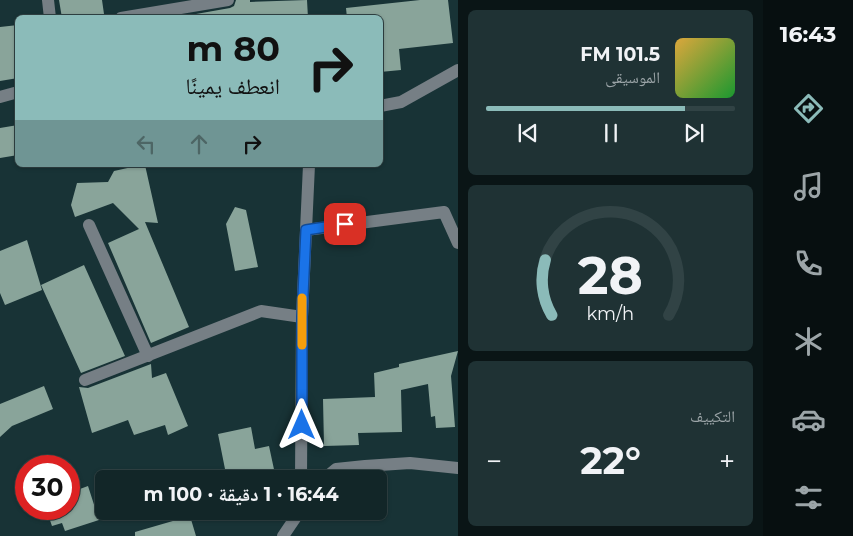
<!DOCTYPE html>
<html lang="ar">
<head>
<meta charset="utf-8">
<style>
	:root { --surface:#122628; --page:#1f3234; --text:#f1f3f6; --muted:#9ca5a8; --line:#314345; --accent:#8bbbb9 }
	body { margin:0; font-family:Montserrat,"Noto Naskh Arabic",sans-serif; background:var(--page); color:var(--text); direction:rtl; height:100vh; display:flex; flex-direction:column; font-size:19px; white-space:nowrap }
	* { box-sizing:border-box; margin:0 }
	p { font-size:16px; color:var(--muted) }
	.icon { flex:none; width:28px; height:28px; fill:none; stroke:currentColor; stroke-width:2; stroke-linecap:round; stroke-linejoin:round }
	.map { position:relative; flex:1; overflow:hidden; direction:ltr }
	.sheet { display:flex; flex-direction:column; gap:10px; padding:10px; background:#0a1516; width:305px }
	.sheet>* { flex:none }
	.top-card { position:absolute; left:15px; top:15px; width:368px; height:152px; border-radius:8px; box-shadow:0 1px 4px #0004,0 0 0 1px var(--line); direction:rtl; background:#8bbbb9; color:#111; overflow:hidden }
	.speed { position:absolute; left:15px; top:455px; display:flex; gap:10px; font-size:25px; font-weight:700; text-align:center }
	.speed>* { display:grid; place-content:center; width:65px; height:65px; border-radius:50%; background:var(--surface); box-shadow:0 1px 4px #0004,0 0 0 1px var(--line); line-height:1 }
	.speed .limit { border:8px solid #d22; background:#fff; color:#111 }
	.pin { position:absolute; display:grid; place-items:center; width:42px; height:42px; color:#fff; margin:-21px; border-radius:10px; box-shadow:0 2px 8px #0006 }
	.me { position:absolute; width:55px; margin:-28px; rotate:0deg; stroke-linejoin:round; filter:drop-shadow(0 0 4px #0008) }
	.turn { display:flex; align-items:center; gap:18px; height:105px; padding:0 20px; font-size:22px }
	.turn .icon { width:65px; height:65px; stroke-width:2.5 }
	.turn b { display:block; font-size:35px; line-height:42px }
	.lanes { display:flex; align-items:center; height:48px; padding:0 20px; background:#0003; justify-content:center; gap:25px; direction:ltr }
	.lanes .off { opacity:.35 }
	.big { font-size:38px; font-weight:700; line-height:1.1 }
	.sheet .card { flex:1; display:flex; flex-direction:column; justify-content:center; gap:8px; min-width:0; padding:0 18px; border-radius:8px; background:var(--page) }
	.sheet .dial { align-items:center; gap:0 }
	.dial svg { height:130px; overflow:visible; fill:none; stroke:var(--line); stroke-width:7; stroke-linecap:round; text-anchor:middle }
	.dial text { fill:var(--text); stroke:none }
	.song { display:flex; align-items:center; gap:15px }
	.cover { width:60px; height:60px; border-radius:8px; background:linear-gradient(135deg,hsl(40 70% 55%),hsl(130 70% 35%)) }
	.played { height:5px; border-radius:2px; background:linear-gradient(90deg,var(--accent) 80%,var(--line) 80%) }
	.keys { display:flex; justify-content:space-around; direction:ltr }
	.heat { display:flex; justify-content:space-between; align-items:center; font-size:28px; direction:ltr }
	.trip { position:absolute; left:95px; top:470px; width:292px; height:50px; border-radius:8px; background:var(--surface); box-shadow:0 1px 4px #0004,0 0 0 1px var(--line); font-weight:700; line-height:50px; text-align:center; direction:rtl }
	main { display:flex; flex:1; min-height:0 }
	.tab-bar { display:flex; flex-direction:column; width:90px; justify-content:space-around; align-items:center; background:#070f10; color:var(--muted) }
	.tab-bar .icon { width:35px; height:35px }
	.tab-bar .current { color:var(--accent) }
	.tab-bar b { font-size:22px; color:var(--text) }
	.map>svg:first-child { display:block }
</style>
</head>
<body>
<main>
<nav class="tab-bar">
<b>16:43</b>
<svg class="icon current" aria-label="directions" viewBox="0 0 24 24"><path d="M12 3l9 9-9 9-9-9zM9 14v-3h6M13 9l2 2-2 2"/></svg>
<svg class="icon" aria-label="music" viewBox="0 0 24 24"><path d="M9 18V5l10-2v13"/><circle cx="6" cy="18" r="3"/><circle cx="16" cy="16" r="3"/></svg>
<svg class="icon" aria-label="phone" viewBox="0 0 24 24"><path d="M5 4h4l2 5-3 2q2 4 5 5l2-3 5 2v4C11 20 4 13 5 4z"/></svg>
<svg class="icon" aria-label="climate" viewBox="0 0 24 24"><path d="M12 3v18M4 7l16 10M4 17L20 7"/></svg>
<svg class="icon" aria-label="car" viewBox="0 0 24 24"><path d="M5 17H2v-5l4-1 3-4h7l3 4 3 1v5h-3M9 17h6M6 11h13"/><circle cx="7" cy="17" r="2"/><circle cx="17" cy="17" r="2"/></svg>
<svg class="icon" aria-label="filters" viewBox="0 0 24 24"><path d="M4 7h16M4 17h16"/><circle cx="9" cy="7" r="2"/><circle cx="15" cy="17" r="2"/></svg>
</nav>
<section class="sheet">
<div class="card">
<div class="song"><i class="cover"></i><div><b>101.5 FM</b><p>الموسيقى</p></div></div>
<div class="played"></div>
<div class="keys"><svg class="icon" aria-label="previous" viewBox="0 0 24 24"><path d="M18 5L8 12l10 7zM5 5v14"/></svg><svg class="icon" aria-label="pause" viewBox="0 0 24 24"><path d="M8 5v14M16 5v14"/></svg><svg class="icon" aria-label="next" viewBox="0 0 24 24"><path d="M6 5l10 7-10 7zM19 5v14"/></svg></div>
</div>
<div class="card dial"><svg viewBox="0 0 100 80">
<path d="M14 69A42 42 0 1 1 86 69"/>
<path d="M14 69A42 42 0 0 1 10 35" stroke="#8bbbb9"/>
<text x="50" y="56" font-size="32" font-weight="700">28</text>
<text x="50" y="72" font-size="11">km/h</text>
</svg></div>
<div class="card"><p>التكييف</p>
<div class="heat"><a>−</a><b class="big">22°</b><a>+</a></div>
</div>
</section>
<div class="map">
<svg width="458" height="536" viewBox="0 0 458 536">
	<rect width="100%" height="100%" fill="#183336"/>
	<path fill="#89a49a" d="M 59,0 L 102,0 L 104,14 L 82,18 L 62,18 Z
		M 236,0 L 250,0 L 250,2 L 307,0 L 308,18 L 197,18 L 196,14 L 230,8 L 234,6 Z
		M 420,0 L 448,0 L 453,43 L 399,49 L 401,70 L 380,72 L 380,18 L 347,18 L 346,8 Z
		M 18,25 L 18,78 L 0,81 L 0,27 Z
		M 18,125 L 18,155 L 0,158 L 0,128 Z
		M 141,165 L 145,165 L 158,223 L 145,222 L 189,327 L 151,343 L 108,243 L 139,229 L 113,203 L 75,217 L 71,205 L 77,183 L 108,182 L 114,171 Z
		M 235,207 L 246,210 L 258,267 L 235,271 L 226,224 Z
		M 27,240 L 42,290 L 5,305 L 0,293 L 0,251 Z
		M 84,265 L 125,356 L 81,373 L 41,285 Z
		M 458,351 L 451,376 L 455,427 L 436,428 L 435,416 L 431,417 L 428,384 L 401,390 L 402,432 L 358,433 L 359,445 L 324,446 L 323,399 L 375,397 L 374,373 L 399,367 L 399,364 Z
		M 151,364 L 152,378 L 166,373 L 188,426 L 168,435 L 165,425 L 134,435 L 128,420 L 92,433 L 79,387 L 88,388 Z
		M 44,386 L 53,409 L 12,426 L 0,437 L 0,404 Z
		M 251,427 L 255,449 L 269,446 L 275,474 L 270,479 L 227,479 L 218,434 Z
		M 88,486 L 99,520 L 65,531 L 62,523 L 52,526 L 46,509 L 69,509 L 69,493 Z
		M 190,516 L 196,536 L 135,536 L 135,532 Z"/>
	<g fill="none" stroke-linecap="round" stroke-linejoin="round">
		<path stroke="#767f85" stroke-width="12" d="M 48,0 L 50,18
			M 121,18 L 228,0
			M 0,97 L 18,92
			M 380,106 L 401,102 L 458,70
			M 89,225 L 148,356
			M 306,230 L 444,212 L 458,243
			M 85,380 L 261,311 L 302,317
			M 301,479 L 302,317 L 309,165
			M 324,479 L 336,469 L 365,466 L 410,463 L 458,468
			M 283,536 L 300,511"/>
	</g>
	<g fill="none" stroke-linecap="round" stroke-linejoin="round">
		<g stroke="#114b97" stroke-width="12">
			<path id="route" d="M 302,425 L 302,317 L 306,230 L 345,224"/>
		</g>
		<use href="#route" stroke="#1a73e8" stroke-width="9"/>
		<path stroke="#f59e0b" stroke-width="9" d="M 302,345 L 302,298"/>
	</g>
</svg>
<div class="speed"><div class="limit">30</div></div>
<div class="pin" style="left:345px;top:224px;background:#d93025"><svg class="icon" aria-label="arrive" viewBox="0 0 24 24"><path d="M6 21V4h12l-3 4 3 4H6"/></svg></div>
<svg class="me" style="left:302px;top:425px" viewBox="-20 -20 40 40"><path d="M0-17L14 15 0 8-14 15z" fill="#1a73e8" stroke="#fff" stroke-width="4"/></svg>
<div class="trip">16:44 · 1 دقيقة · 100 m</div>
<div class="top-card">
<div class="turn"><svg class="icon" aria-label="right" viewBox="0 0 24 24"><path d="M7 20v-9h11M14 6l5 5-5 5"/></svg><div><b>80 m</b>انعطف يمينًا</div></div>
<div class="lanes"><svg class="icon off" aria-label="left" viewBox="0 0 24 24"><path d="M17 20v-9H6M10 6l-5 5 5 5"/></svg><svg class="icon off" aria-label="ahead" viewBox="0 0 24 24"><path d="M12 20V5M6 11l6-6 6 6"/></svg><svg class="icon" aria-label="right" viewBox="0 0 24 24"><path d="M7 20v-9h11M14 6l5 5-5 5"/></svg></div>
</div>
</div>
</main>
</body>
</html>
